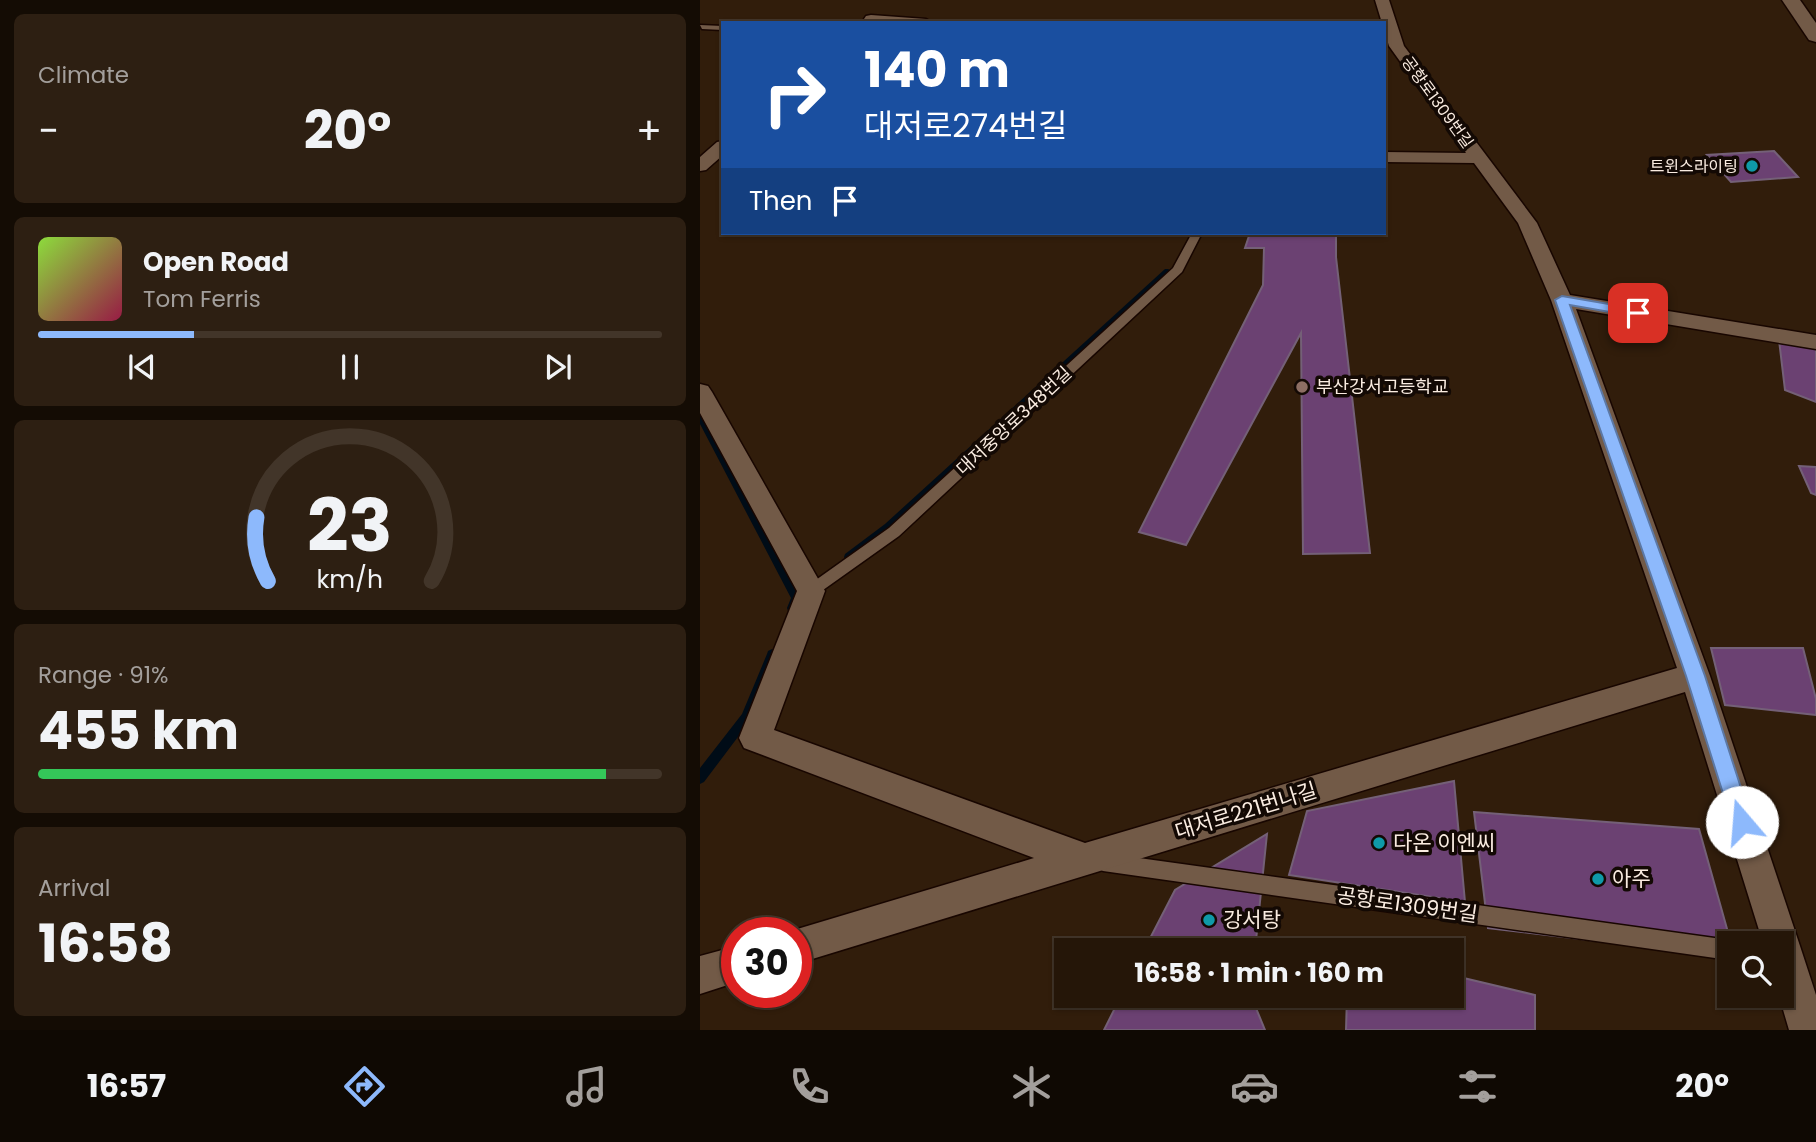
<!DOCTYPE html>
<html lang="en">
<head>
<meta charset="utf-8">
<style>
	:root { --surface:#251608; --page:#2d1f12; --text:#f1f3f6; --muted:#a39f9c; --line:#423529; --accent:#8db9fc }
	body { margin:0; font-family:Poppins,"Noto Sans KR",sans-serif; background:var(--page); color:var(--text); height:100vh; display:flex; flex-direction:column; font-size:26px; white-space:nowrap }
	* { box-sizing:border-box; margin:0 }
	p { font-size:23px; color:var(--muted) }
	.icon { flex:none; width:38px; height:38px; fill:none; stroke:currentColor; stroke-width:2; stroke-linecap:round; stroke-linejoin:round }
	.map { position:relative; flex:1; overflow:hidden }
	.drawer { display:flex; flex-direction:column; gap:14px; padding:14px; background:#140c04; width:700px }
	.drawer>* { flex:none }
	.top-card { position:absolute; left:21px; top:21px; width:665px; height:214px; border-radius:0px; box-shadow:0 2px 5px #0004,0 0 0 2px var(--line); background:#1a4fa0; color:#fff; overflow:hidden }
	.buttons { position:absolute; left:1017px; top:931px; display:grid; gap:14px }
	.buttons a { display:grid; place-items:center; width:77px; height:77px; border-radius:0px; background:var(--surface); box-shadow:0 2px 5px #0004,0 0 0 2px var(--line); font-size:35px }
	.speed { position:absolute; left:21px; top:917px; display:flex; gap:14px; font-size:35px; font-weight:700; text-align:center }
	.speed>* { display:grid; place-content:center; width:91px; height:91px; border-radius:50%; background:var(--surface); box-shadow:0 2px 5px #0004,0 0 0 2px var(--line); line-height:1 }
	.speed .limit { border:10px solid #d22; background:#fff; color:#111 }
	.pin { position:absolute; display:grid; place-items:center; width:60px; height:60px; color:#fff; margin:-30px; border-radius:14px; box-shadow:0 4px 10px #0006 }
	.me { position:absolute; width:77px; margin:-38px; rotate:342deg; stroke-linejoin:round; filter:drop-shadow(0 0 5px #0008) }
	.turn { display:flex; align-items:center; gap:24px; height:147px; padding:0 28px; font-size:32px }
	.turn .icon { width:91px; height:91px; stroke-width:2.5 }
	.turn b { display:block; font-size:49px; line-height:60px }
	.then { display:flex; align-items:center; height:66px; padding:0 28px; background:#0003; gap:14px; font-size:26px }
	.big { font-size:52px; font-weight:700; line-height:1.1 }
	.drawer .widget { flex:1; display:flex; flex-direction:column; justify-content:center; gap:10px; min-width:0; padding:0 24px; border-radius:10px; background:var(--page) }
	.drawer .dial { align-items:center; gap:0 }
	.dial svg { height:182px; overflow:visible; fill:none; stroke:var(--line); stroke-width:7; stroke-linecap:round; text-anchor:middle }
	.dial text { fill:var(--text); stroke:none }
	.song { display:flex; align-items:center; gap:21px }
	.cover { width:84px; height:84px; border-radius:10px; background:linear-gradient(135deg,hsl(90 70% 55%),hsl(340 70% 35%)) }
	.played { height:7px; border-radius:4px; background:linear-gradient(90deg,var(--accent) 25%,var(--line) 25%) }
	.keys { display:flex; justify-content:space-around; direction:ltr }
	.heat { display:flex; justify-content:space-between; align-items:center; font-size:38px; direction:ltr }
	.charge { height:10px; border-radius:5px; background:linear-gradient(90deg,#34c759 91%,var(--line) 0) }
	.trip { position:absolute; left:354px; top:938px; width:410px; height:70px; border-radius:0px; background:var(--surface); box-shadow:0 2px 5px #0004,0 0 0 2px var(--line); font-weight:700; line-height:70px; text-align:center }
	.tabs { display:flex; height:112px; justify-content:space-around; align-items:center; background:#0f0903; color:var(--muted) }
	.tabs .icon { width:49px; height:49px }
	.tabs .selected { color:var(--accent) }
	.tabs b { font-size:32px; color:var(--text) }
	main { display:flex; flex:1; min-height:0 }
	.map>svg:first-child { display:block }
</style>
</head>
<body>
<main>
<section class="drawer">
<div class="widget"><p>Climate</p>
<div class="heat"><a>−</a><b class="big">20°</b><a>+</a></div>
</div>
<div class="widget">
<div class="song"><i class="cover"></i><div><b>Open Road</b><p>Tom Ferris</p></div></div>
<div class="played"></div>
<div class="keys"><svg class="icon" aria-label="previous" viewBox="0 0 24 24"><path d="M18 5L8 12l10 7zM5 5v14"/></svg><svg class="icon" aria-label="pause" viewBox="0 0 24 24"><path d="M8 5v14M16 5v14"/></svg><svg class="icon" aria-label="next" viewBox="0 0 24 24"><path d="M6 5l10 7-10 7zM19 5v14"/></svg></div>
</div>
<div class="widget dial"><svg viewBox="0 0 100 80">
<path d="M14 69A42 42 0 1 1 86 69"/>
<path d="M14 69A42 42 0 0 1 9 41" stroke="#8db9fc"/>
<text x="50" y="56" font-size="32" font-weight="700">23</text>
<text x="50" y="72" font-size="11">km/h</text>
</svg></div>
<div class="widget"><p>Range · 91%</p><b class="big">455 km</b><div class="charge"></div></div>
<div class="widget"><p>Arrival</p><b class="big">16:58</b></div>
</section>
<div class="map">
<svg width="1116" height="1030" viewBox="0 0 1116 1030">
	<rect width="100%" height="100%" fill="#311d0b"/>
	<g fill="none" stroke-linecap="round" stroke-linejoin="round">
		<path fill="#000c17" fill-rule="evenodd" d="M 465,269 L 468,269 L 472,271 L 191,530 L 153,560 L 145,560 L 144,557 L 145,554 L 185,524 Z
			M 0,413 L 4,416 L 101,598 L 96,611 L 92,612 L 88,611 L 87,608 L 91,598 L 0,424 Z
			M 72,649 L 76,651 L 77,654 L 50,721 L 4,782 L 0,784 L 0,768 L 42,714 L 67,654 L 68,651 Z"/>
	</g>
	<path fill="#6b4172" stroke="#746077" stroke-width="2" d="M 1074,151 L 1098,177 L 1031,182 L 1007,155 Z
		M 550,233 L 636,233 L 636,257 L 670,553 L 603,554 L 601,333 L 486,545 L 439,532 L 563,285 L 564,248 L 545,248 Z
		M 1079,340 L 1116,347 L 1116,402 L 1085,390 Z
		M 1099,466 L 1116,467 L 1116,495 L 1111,493 Z
		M 1011,648 L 1103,648 L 1116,699 L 1116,715 L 1025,705 Z
		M 754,781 L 765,902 L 589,875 L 607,811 Z
		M 774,812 L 999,829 L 1031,943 L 1029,957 L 788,928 Z
		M 567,834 L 555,950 L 444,950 L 475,890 Z
		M 751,975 L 835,995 L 835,1030 L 646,1030 L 647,996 L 751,996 Z
		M 421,996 L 551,996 L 565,1030 L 404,1030 Z"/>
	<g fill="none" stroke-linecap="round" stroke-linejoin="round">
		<g stroke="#180600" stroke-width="3">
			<path id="service" d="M 0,25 L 23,26 L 23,30 L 2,29 Z
				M 492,233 L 502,233 L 482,272 L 199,536 L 116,595 L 111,597 L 106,595 L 104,591 L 106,587 L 189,528 L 473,268 Z
				M 403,853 L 1029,940 L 1036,943 L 1029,943 L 1029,960 L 403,871 L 397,868 L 394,862 L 397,856 Z"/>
		</g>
		<g stroke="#180600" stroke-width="3">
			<path id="minor" d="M 675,0 L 689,0 L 704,46 L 837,223 L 870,295 L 1116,335 L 1116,349 L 876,309 L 1010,676 L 1100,946 L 1116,995 L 1116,1030 L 1089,1030 L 1079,996 L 1082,996 L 1082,943 L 1063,943 L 985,692 L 96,964 L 96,933 L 84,933 L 334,858 L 44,748 L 39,738 L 97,591 L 0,413 L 0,384 L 8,386 L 12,392 L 125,591 L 74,730 L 385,843 L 977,668 L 851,300 L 818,223 L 774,163 L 684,162 L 684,152 L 766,153 L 689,46 Z
				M 171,15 L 226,19 L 233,23 L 166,22 L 164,19 L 166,16 Z
				M 23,141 L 23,155 L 6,170 L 0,171 L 0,157 L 17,142 Z
				M 37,946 L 37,982 L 0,994 L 0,956 Z"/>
		</g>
		<g stroke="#180600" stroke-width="3">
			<path id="tertiary" d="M 1082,0 L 1100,0 L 1116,23 L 1116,42 L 1109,40 Z"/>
		</g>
		<use href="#service" fill="#725a47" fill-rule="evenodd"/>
		<use href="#minor" fill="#725a47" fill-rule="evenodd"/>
		<use href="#tertiary" fill="#725a47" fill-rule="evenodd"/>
	</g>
	<path fill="#8db9fc" stroke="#5c78a4" stroke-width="2" d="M 862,296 L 938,309 L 945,313 L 938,317 L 870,305 L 1005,676 L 1052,822 L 1049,829 L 1042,832 L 1035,829 L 1032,822 L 986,676 L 855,300 Z"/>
	<g fill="#0f9aa8" stroke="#130904" stroke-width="2.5">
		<circle cx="1052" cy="166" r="7"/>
		<circle cx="679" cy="843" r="7"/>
		<circle cx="898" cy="879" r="7"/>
		<circle cx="509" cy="920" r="7"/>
	</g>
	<circle fill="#8d6e63" stroke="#130904" stroke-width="2.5" cx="602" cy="387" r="7"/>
	<g text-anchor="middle" stroke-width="7" stroke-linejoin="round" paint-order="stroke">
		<g font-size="16" fill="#faece1" stroke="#130904">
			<text transform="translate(738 102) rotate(54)" y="6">공항로1309번길</text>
		</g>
		<g font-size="16" fill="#faece1" stroke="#130904" text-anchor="end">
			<text x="1038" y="172">트윈스라이팅</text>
		</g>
		<g font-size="18" fill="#faece1" stroke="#130904" text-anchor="start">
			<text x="616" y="393">부산강서고등학교</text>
		</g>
		<g font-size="18" fill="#faece1" stroke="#130904">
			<text transform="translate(314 421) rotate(-43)" y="6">대저중앙로348번길</text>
		</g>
		<g font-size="21" fill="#faece1" stroke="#130904">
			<text transform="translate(546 811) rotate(-17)" y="7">대저로221번나길</text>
			<text transform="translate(707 905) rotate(8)" y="7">공항로1309번길</text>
		</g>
		<g font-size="21" fill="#faece1" stroke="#130904" text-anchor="start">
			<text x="693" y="850">다온 이엔씨</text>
			<text x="912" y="886">아주</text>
			<text x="523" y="927">강서탕</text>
		</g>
	</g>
</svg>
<div class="buttons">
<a><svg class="icon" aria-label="search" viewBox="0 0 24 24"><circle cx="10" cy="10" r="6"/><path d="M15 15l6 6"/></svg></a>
</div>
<div class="speed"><div class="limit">30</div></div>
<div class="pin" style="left:938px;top:313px;background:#d93025"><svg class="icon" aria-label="arrive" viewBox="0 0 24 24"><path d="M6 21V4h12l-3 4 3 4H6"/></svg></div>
<svg class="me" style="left:1042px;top:822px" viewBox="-20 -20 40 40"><circle r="19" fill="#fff"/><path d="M0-13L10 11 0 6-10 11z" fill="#8db9fc"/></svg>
<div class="trip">16:58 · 1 min · 160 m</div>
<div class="top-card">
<div class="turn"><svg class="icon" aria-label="right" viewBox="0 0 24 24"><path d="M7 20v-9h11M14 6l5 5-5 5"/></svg><div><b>140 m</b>대저로274번길</div></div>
<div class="then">Then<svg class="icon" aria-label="arrive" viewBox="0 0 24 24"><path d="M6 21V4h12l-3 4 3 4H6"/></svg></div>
</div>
</div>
</main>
<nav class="tabs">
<b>16:57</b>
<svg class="icon selected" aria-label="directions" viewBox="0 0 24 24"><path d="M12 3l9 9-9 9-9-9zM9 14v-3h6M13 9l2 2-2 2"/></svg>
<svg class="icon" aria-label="music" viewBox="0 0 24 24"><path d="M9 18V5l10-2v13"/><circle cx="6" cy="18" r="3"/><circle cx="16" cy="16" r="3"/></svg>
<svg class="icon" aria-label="phone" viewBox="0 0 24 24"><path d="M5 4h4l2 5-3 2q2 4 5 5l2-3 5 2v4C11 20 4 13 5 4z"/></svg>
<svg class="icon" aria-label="climate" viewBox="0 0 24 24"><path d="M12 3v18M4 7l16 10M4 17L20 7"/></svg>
<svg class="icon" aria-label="car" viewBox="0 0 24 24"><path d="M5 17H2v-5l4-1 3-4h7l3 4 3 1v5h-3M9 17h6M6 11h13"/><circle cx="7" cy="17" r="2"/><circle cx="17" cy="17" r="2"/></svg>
<svg class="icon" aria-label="filters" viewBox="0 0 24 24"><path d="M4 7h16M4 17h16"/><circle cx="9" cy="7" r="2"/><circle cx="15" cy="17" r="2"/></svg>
<b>20°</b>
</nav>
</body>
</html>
